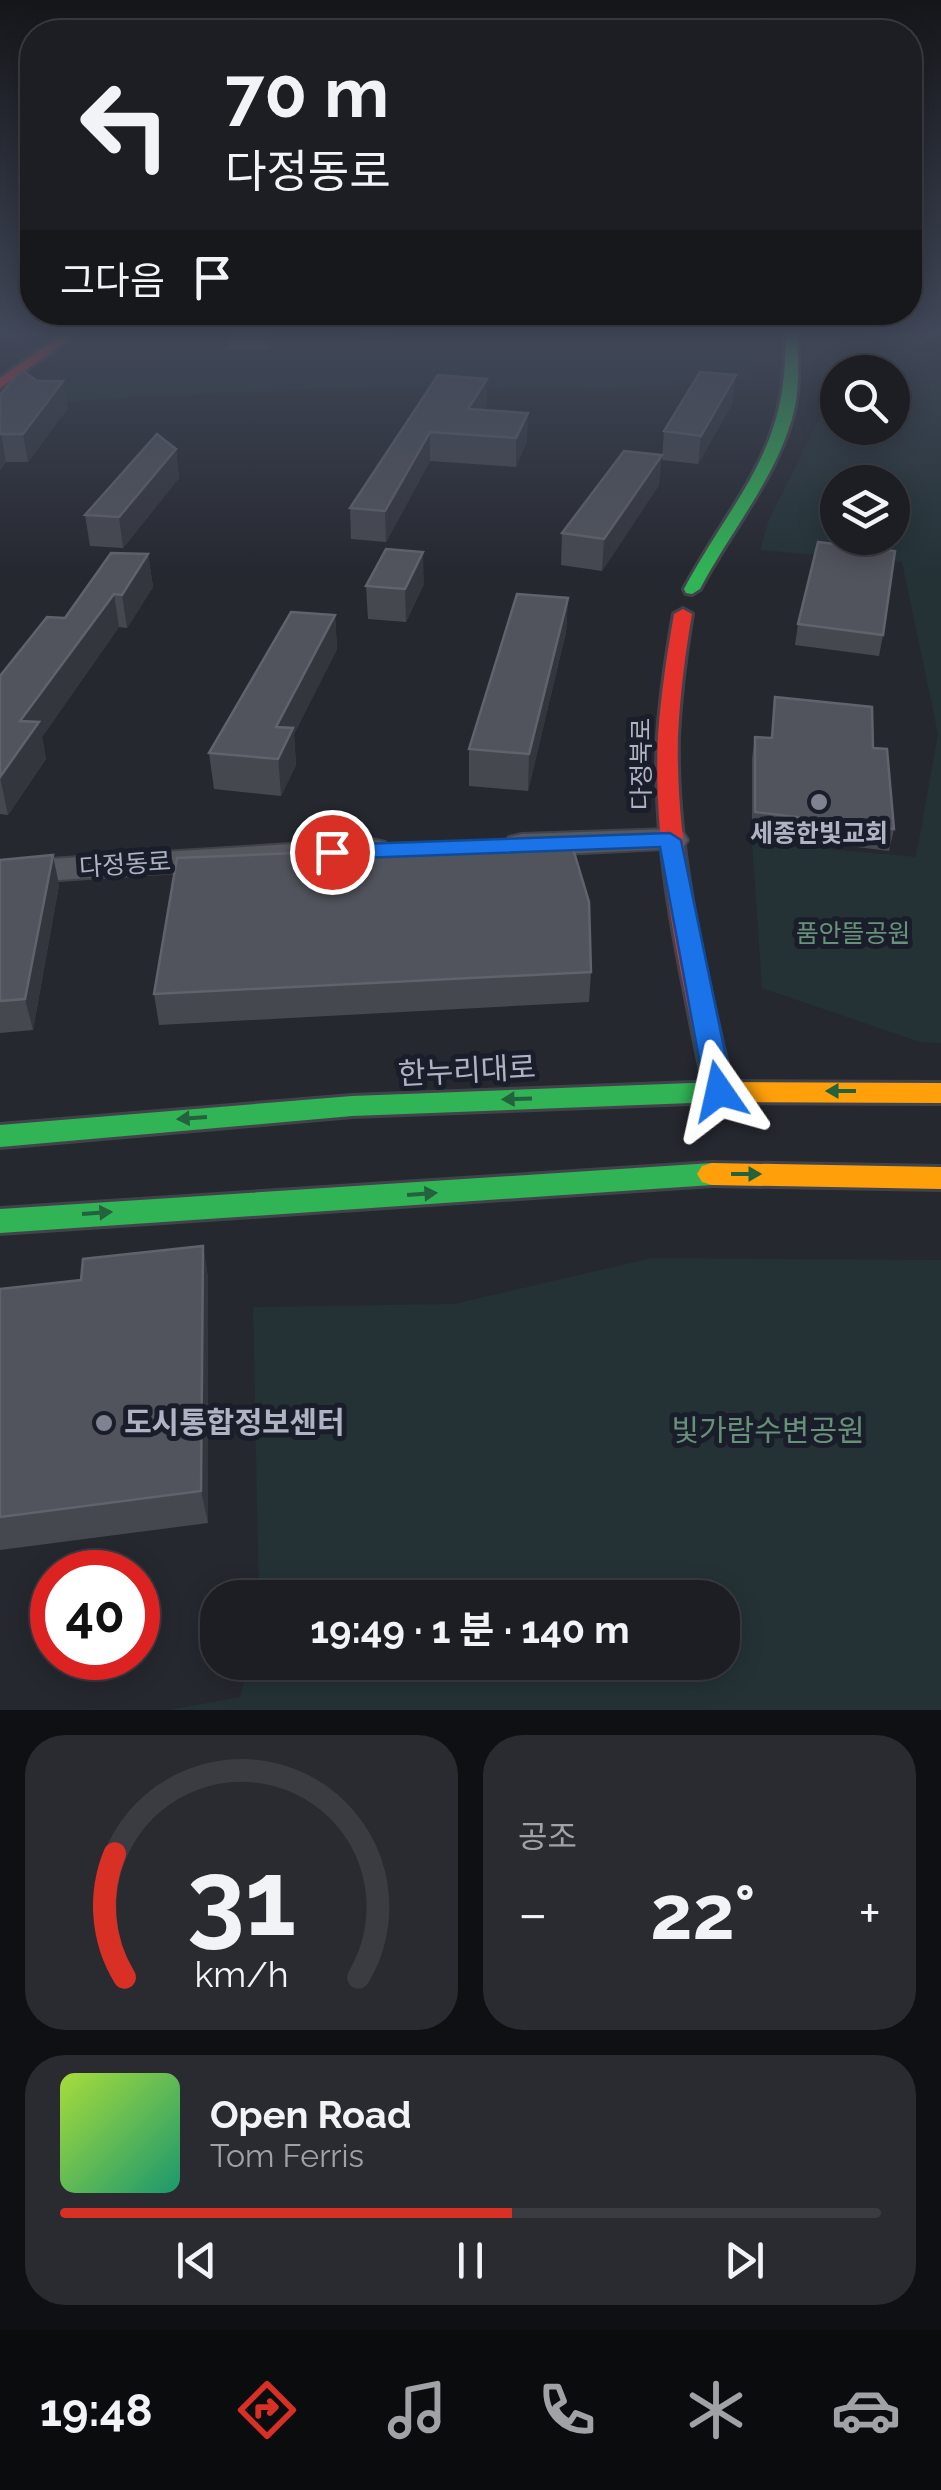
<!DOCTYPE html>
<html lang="ko">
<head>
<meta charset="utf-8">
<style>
	:root { --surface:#1c1e24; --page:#292b31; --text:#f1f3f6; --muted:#a0a2a6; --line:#3a3c41; --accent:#d93025 }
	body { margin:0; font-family:Raleway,"Noto Sans KR",sans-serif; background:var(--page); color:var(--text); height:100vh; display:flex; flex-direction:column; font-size:38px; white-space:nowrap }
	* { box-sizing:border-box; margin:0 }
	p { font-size:32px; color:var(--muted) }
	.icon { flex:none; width:55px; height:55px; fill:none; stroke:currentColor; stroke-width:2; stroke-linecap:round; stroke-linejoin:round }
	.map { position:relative; height:1710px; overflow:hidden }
	.sheet { display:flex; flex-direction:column; gap:25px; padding:25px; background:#0f1014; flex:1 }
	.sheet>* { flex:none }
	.guide { position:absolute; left:20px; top:20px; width:902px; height:305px; border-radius:40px; box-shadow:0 5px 25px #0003,0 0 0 2px var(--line); background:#1c1e24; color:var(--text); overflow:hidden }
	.buttons { position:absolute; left:820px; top:355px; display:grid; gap:20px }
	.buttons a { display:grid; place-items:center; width:90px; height:90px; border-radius:50%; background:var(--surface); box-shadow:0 5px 25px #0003,0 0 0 2px var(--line); font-size:50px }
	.speed { position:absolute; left:30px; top:1550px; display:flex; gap:20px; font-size:50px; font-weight:700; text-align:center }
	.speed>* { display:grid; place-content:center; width:130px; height:130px; border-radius:50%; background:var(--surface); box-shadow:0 5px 25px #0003,0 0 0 2px var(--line); line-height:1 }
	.speed .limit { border:15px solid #d22; background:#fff; color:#111 }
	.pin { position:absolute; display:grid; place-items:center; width:85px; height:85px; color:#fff; margin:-42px; border:5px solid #fff; border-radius:50%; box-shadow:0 2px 10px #0007 }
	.me { position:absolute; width:110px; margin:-55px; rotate:349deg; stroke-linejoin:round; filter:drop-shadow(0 0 8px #0008) }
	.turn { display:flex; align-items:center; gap:35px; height:210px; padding:0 40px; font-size:45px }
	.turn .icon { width:130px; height:130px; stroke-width:2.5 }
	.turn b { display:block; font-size:70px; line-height:85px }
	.then { display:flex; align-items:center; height:95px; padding:0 40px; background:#0003; gap:20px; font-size:38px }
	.big { font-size:75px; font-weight:700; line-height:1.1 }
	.sheet .widget { flex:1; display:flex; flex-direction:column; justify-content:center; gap:15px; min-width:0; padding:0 35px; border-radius:40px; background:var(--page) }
	.sheet .dial { align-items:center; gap:0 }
	.dial svg { height:260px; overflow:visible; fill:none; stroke:var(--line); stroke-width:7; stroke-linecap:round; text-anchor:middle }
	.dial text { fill:var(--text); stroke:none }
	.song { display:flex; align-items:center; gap:30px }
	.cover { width:120px; height:120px; border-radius:15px; background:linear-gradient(135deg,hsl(80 70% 55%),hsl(160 70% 35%)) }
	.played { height:10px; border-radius:5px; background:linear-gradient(90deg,var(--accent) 55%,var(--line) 55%) }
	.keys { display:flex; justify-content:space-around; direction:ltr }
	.heat { display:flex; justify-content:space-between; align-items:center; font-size:55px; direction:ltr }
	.sheet .tiles { flex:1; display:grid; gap:25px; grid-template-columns:1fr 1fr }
	.widget:last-child { grid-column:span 2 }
	.trip { position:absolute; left:200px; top:1580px; width:540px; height:100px; border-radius:40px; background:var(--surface); box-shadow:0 5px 25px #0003,0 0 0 2px var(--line); font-weight:700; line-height:100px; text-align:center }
	.tabs { display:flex; height:160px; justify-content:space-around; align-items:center; background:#0b0c0e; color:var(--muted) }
	.tabs .icon { width:70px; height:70px }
	.tabs .active { color:var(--accent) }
	.tabs b { font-size:45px; color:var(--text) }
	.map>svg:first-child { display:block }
</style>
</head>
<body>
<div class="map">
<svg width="941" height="1710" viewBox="0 0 941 1710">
	<rect width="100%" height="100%" fill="#262830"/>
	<path fill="#243236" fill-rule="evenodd" d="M 124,333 L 221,333 L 203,353 L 108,348 Z
		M 414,333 L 747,333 L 753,379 L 612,388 L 388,387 L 144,396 L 0,408 L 59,365 L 403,347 Z
		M 817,333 L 941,333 L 941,1043 L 920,1042 L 762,988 L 752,842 L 916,857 L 938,734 L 902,562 L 760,550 L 769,520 L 824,410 ZM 838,372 L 892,372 L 892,428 L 838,428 ZM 838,482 L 892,482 L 892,538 L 838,538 Z
		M 652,1258 L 941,1260 L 941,1710 L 169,1710 L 240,1697 L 249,1663 L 722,1662 L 722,1598 L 259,1597 L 253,1307 L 454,1304 Z"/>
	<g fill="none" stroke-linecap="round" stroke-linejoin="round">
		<g stroke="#42434a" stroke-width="4">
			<path id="street" d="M 670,829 L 683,832 L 688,840 L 683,848 L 522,856 L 509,853 L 503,845 L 509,837 L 522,834 Z
				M 372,839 L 385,842 L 391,850 L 385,858 L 0,884 L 0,862 Z"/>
		</g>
		<g stroke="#42434a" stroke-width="6">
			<path id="fast" d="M 785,333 L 797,333 C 798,359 800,385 794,411 C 778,476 731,530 700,589 L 692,594 L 686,593 L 684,589 C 735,494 790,450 785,333 Z
				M 718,1082 L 728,1085 L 732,1092 L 728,1099 L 718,1102 L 352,1116 L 0,1147 L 0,1125 L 352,1096 Z
				M 712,1163 L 722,1166 L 727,1174 L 722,1182 L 712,1185 L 0,1233 L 0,1209 Z"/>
		</g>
		<g stroke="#42434a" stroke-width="6">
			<path id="slow" d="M 718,1082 L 941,1083 L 941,1103 L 718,1102 L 708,1099 L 704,1092 L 708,1085 Z
				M 712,1163 L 941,1167 L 941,1189 L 712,1185 L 702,1182 L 697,1174 L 702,1166 Z"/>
		</g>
		<g stroke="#42434a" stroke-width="6">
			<path id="jam" d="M 65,333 L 78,333 L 0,388 L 0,378 Z
				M 683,609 L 692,614 C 685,655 680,695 678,736 C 675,856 707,975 733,1091 L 729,1098 L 719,1101 L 709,1098 L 705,1091 C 682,975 652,855 658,735 C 661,694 667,654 674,614 Z"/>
		</g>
		<use href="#street" fill="#56585f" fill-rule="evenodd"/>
		<use href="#fast" fill="#30b455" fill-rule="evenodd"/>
		<use href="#slow" fill="#ff9f0a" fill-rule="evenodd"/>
		<use href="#jam" fill="#e5322d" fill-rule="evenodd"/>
	</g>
	<path fill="#464850" d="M 291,333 L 280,334 L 267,349 L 228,349 L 227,334 Z
		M 487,379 L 487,405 L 484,410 L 527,441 L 516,467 L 430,461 L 386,542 L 351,539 L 350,508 Z
		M 0,395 L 68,408 L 28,462 L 6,462 L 0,470 Z
		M 733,402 L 698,464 L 662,460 L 664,431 Z
		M 176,449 L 179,478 L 123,548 L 90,546 L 85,515 Z
		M 659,485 L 602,571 L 561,565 L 562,533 Z
		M 148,554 L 153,587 L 127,628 L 119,627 L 42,737 L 46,759 L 8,815 L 0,814 L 0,676 L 65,618 Z
		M 424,584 L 406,622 L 368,619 L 366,586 Z
		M 568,598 L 566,632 L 528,791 L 469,786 L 469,749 Z
		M 335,615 L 337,649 L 294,734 L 296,765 L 281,796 L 214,789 L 209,753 Z
		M 798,624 L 883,635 L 879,656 L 795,645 Z
		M 775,697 L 873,748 L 894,829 L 889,851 L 752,834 L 752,758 L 755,737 L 771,738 Z
		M 0,860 L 59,885 L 33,1030 L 0,1033 Z
		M 591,972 L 589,1002 L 159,1025 L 154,994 Z
		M 203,1246 L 208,1278 L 208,1523 L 0,1550 L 0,1289 L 81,1280 Z"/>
	<path fill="#34363e" d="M 267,333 L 280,334 L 267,349 L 266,334 Z
		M 356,333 L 400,333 L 393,344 L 357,347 Z
		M 736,375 L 733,402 L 698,464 L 701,436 Z
		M 487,379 L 487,405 L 468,437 L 468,409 Z
		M 63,381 L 68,408 L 28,462 L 23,434 Z
		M 528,413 L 527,441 L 516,467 L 516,438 Z
		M 430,432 L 430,461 L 386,542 L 385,511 Z
		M 1,433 L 6,462 L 0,470 L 0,434 Z
		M 176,449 L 179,478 L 123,548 L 119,517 Z
		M 662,455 L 659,485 L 602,571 L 604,539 Z
		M 423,552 L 424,584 L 406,622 L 405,589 Z
		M 148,554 L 153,587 L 127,628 L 122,595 Z
		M 114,594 L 119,627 L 42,737 L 46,759 L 8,815 L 0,777 L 20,721 Z
		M 568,598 L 566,632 L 528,791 L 529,754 Z
		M 335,615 L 337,649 L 294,734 L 296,765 L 281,796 L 276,727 Z
		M 53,855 L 59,885 L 33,1030 L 25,999 Z
		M 203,1246 L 208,1278 L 208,1523 L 201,1491 Z"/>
	<path fill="#51545c" stroke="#60626c" stroke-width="2.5" d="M 22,370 L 37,381 L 63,381 L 23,434 L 0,434 L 0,395 Z
		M 700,372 L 736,375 L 701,436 L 664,431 Z
		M 438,375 L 487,379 L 468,409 L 528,413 L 516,438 L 430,432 L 385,511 L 350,508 Z
		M 157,434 L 176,449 L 119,517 L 85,515 Z
		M 624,451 L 662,455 L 604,539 L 562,533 Z
		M 818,542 L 895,551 L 883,635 L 798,624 Z
		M 386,549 L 423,552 L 405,589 L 366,586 Z
		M 111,553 L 148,554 L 122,595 L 114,594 L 20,721 L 39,722 L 0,777 L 0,676 L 47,617 L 65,618 Z
		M 517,594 L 568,598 L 529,754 L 469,749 Z
		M 291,612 L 335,615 L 276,727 L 293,728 L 278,759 L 209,753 Z
		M 775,697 L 872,707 L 873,748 L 887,749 L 894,829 L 755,812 L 755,737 L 772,738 Z
		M 571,842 L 589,902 L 591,972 L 154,994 L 177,858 Z
		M 53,855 L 25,999 L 0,1001 L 0,860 Z
		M 203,1246 L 201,1491 L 0,1517 L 0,1289 L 81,1280 L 83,1259 Z"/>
	<defs><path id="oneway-solid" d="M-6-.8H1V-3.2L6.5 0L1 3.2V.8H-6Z" transform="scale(2.5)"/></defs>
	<g fill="#24623d">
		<use href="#oneway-solid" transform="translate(841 1091) rotate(-180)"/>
		<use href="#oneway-solid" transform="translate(517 1099) rotate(178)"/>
		<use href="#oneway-solid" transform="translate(192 1118) rotate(176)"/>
		<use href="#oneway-solid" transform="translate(746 1174)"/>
		<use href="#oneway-solid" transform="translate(422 1194) rotate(-4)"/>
		<use href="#oneway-solid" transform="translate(97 1213) rotate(-4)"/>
	</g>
	<linearGradient id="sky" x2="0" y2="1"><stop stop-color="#15161a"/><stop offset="0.58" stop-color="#414859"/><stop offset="1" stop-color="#414859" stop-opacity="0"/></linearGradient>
	<rect width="941" height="573" fill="url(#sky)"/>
	<path fill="#1a73e8" stroke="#114b97" stroke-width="2.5" d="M 670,833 L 681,840 L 733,1091 L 729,1098 L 709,1098 L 705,1091 L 660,847 L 332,859 L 320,852 L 332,845 Z"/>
	<g fill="#7f8290" stroke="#1a1e2a" stroke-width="4">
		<circle cx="819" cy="802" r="10"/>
		<circle cx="104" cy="1423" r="10"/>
	</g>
	<g text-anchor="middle" stroke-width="10" stroke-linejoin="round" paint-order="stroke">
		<g font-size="25" fill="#afb3c3" stroke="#1a1e2a">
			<text transform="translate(641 764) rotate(-90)" y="9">다정북로</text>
			<text transform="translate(125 864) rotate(-4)" y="9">다정동로</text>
		</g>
		<g font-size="25" font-weight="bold" fill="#afb3c3" stroke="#1a1e2a">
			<text x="819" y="842">세종한빛교회</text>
		</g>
		<g font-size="25" fill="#689179" stroke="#1a1e2a">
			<text x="853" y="942">품안뜰공원</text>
		</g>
		<g font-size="30" fill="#afb3c3" stroke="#1a1e2a">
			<text transform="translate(467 1071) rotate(-3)" y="10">한누리대로</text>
		</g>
		<g font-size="30" font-weight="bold" fill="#afb3c3" stroke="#1a1e2a" text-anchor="start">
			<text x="124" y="1433">도시통합정보센터</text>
		</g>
		<g font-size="30" fill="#689179" stroke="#1a1e2a">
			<text x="768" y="1441">빛가람수변공원</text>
		</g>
	</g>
</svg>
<div class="buttons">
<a><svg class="icon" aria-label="search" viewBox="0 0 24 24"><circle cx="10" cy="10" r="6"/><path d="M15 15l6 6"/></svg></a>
<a><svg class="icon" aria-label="layers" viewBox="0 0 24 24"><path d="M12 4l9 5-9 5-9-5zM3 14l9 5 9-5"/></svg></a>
</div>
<div class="speed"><div class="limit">40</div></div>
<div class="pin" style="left:332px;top:852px;background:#d93025"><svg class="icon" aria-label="arrive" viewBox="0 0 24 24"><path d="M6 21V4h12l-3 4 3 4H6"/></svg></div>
<svg class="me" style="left:719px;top:1091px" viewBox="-20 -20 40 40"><path d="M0-17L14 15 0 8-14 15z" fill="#1a73e8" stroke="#fff" stroke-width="4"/></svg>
<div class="trip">19:49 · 1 분 · 140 m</div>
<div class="guide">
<div class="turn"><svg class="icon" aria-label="left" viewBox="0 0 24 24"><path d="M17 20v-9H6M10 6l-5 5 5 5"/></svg><div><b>70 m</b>다정동로</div></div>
<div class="then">그다음<svg class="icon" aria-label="arrive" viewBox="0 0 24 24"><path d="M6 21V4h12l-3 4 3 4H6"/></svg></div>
</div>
</div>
<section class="sheet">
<div class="tiles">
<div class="widget dial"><svg viewBox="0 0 100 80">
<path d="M14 69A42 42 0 1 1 86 69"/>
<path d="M14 69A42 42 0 0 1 11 31" stroke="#d93025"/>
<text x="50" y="56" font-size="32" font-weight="700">31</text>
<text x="50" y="72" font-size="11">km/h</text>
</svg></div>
<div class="widget"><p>공조</p>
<div class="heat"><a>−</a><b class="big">22°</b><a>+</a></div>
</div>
<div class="widget">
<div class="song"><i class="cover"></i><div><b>Open Road</b><p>Tom Ferris</p></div></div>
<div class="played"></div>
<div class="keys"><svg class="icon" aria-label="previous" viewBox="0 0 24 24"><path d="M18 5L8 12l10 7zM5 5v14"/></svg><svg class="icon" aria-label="pause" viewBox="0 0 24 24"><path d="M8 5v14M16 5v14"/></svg><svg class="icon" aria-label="next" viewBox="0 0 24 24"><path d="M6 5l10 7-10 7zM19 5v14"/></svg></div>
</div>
</div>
</section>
<nav class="tabs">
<b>19:48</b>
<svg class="icon active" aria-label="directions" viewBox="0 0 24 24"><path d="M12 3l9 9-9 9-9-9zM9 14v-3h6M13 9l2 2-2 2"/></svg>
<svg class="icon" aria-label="music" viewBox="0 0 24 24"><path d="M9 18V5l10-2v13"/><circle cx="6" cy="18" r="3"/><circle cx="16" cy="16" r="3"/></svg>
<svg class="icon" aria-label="phone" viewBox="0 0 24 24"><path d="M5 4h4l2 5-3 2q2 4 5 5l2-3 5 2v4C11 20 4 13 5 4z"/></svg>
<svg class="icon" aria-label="climate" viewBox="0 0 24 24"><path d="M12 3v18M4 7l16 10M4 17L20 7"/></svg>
<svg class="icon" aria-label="car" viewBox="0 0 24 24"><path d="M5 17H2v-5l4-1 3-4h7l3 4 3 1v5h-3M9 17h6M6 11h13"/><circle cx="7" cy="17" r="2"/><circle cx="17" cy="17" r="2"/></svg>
</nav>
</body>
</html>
